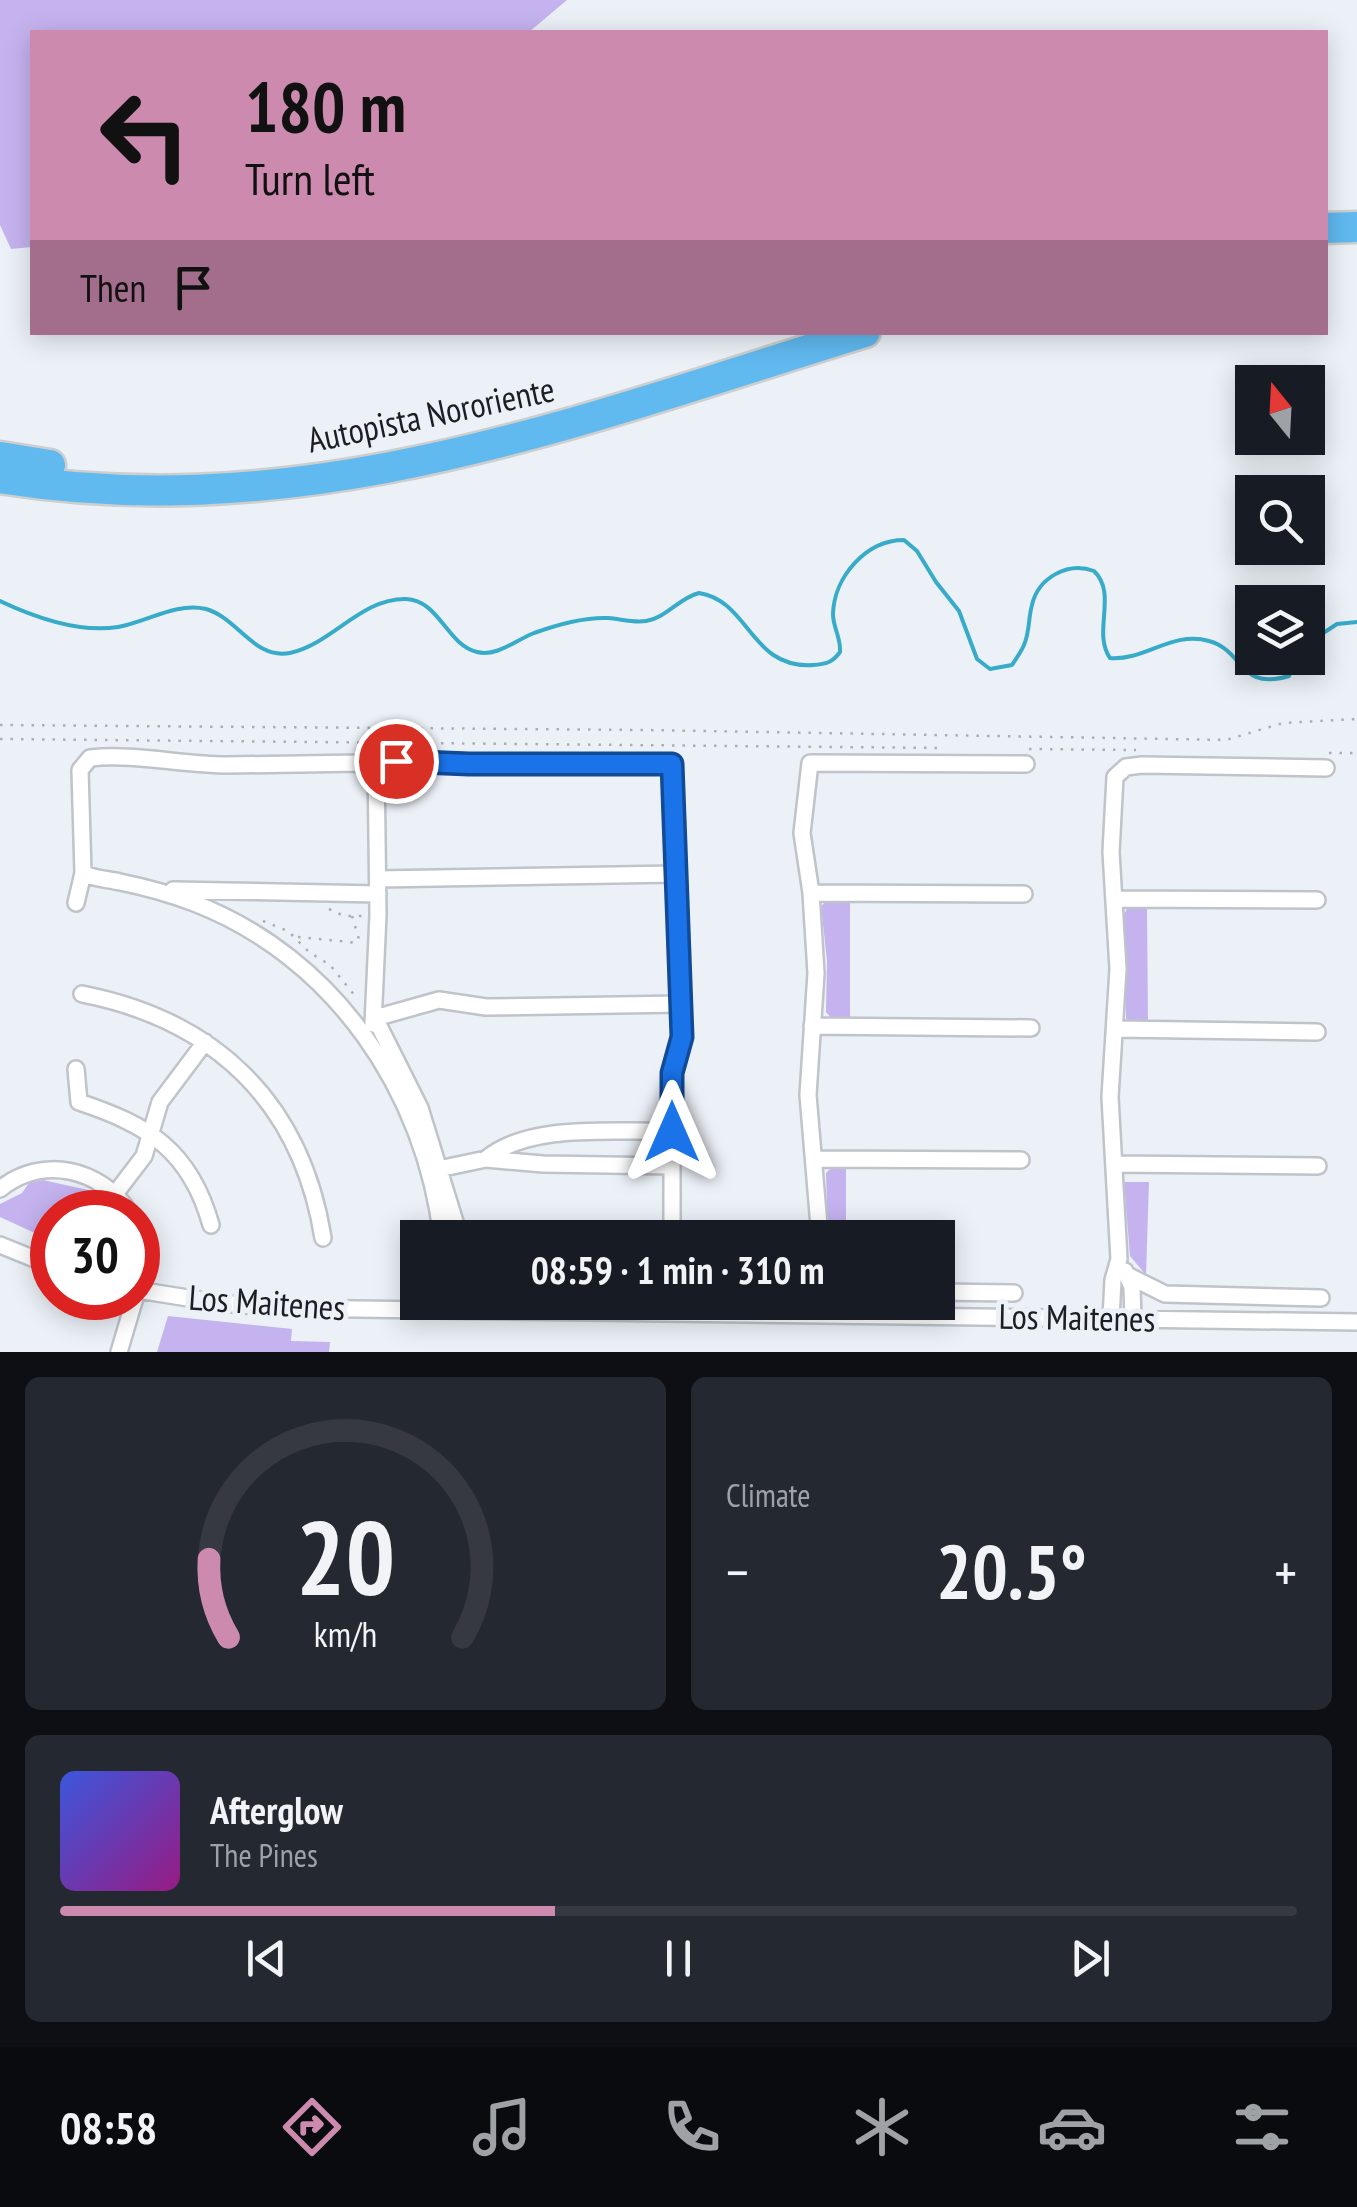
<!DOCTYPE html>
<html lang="en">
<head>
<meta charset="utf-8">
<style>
	:root { --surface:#171b24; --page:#242831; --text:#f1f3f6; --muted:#9ea1a6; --line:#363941; --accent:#cb8aae }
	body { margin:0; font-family:"PT Sans Narrow",sans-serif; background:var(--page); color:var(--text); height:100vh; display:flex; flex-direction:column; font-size:38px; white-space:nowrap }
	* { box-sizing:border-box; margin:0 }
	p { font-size:32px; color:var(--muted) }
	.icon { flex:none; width:55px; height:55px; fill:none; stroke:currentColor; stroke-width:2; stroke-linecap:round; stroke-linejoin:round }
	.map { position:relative; height:1352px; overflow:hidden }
	.panel { display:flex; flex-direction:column; gap:25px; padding:25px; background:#0d0f14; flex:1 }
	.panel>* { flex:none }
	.guide { position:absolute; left:30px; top:30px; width:1298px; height:305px; border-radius:0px; box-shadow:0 5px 25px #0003; background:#cb8aae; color:#111; overflow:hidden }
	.needle { width:65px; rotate:342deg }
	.tools { position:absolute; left:1235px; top:365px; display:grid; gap:20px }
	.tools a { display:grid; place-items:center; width:90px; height:90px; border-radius:0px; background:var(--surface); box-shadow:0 5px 25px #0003; font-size:50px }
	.speed { position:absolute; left:30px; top:1190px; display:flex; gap:20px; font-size:50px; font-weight:700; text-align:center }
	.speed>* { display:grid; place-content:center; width:130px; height:130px; border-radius:50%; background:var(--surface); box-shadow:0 5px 25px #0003; line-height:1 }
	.speed .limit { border:15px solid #d22; background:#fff; color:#111 }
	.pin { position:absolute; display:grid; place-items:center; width:85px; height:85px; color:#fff; margin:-42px; border:5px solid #fff; border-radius:50%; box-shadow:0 2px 10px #0007 }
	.me { position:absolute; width:110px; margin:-55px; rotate:0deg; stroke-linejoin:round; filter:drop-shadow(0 0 8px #0008) }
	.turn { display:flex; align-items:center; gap:35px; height:210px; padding:0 50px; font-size:45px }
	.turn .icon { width:130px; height:130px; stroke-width:2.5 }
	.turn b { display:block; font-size:70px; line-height:85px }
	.then { display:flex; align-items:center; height:95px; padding:0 50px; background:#0003; gap:20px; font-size:38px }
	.big { font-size:75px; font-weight:700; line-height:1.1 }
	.panel .widget { flex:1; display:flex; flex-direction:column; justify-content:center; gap:15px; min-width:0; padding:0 35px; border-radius:15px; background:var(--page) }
	.panel .dial { align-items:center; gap:0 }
	.dial svg { height:260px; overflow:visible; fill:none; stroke:var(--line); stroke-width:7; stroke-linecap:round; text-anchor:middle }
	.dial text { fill:var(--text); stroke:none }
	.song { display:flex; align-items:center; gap:30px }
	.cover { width:120px; height:120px; border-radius:15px; background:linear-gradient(135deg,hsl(230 70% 55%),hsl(310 70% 35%)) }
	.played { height:10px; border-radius:5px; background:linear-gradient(90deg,var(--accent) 40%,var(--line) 40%) }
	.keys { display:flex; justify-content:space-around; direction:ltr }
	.heat { display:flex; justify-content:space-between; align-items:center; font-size:55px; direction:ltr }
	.panel .tiles { flex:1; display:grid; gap:25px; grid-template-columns:1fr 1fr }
	.widget:last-child { grid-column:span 2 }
	.trip { position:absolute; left:400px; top:1220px; width:555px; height:100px; border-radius:0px; background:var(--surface); box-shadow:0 5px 25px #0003; font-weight:700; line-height:100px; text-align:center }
	.tabs { display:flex; height:160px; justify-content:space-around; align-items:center; background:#090b0e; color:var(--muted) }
	.tabs .icon { width:70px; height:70px }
	.tabs .on { color:var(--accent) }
	.tabs b { font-size:45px; color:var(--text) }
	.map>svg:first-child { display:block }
</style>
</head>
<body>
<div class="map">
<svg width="1357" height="1352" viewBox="0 0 1357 1352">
	<rect width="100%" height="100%" fill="#ecf1f8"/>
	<path fill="#c5b3ef" d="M 0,0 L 567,0 L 529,32 L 32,32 L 32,247 L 11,249 L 0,225 Z
		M 827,901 L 850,901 L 850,1017 L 832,1019 L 826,1012 L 827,961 L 821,906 Z
		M 1128,907 L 1147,907 L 1148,1022 L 1128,1022 L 1126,1018 L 1124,914 Z
		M 832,1167 L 846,1168 L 846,1237 L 828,1237 L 826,1173 Z
		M 43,1180 L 88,1190 L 119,1212 L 52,1212 L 52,1241 L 0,1217 L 0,1204 L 22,1193 L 29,1183 Z
		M 1124,1182 L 1149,1182 L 1146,1275 L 1130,1256 Z
		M 168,1316 L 292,1329 L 291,1341 L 330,1342 L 329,1352 L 157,1352 Z"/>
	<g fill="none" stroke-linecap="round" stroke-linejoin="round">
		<path stroke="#37abc8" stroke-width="4" d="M 0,601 C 34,617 80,633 118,627 C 147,622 176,602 206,609 C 238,618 254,660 290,653 C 332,644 361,598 406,599 C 439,600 447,645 477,652 C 497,657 516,640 534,633 C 556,625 584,617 608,618 C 621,619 633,623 646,621 C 666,618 679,598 699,593 C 750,601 750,669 813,665 C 826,664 832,663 840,652 C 841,637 833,628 833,614 C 834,577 866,540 904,540 L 917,551 L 936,582 L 959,611 L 977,659 L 990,669 L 1012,665 C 1016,659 1021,652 1024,645 C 1030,631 1028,619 1032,605 C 1038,578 1068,561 1094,571 C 1118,594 1092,632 1110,658 C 1145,661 1173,630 1209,641 C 1245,651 1238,691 1289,676 L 1297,658
			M 1308,643 L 1337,624 L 1357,622"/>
		<g stroke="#bfc4cb" stroke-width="20">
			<path id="street" d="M 83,873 C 94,879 107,879 120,882 C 145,887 170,894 194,903 C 334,957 425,1091 442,1238
				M 378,879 L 676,874
				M 173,890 L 378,894
				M 811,893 L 1024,894
				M 1116,899 L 1317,900
				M 76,903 L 83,873 L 80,770 L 90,758 C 134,753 182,765 227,765 C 376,763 524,760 672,764 L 682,1037 L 672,1073 L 672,1238
				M 82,994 C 215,1020 301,1102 323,1238
				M 375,1018 L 439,1000 L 486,1007 L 681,1004
				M 375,1018 L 420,1108 L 460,1238
				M 373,1024 L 378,915 L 376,761
				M 812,1026 L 1031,1028
				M 1116,1029 L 1317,1032
				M 76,1069 L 79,1102 C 148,1125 190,1150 211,1225
				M 486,1159 C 530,1122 616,1133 672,1131
				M 816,1159 L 1021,1160
				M 1115,1164 L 1318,1166
				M 429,1171 L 486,1159 L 543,1164 L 672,1166
				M 0,1189 C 43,1155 100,1168 129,1212
				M 115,1194 L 144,1156 L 160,1102 L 205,1042
				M 138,1226 L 146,1252 L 138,1290
				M 820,1238 L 808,1095 L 816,973 L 811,893 L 802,833 L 810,763 L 1026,764
				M 0,1245 L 52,1266
				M 1125,1271 L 1132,1287 L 1133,1319
				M 1127,1275 L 1165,1294 L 1321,1298
				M 138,1290 L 219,1303 L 279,1308 L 1357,1322
				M 938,1292 L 1014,1293
				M 1111,1318 L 1113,1280 L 1119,1259 L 1110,1097 L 1118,969 L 1111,852 L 1115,777 L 1126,767 L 1142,765 L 1326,768
				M 119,1352 L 135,1298"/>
		</g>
		<g stroke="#cdcece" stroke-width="35">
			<path id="highway" d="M 1325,228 L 1357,227
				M 0,457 L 50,465
				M 0,478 C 308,527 577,421 865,332"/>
		</g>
		<path stroke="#aaaeb3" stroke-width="2.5" stroke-dasharray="2.5 8" stroke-linecap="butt" d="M 0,725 L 646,730 L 1226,740 L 1283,723 L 1357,719
			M 0,739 L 941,748
			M 1029,749 L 1136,750
			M 1329,753 L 1357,753
			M 329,909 L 344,916 L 364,916
			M 352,916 L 361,946
			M 263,921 L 288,931 L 309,952 L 330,965 L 356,997
			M 298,937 L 359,943"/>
		<use href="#street" stroke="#fff" stroke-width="15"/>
		<use href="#highway" stroke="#60b9ef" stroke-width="30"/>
	</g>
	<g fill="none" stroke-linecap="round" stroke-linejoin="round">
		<g stroke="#114b97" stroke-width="25">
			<path id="route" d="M 396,761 L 469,764 L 672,764 L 682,1037 L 672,1073 L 672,1132"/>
		</g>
		<use href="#route" stroke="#1a73e8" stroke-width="18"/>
	</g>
	<g text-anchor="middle" stroke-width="10" stroke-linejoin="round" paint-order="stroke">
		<g font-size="35" fill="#1c1e21" stroke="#ecf1f8">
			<text transform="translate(431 415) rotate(-12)" y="12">Autopista Nororiente</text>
			<text transform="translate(267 1303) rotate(4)" y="12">Los Maitenes</text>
			<text transform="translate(1077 1318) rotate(1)" y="12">Los Maitenes</text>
		</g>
	</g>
</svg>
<div class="tools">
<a><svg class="needle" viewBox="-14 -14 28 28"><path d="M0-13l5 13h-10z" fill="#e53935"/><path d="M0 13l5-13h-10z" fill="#9ea1a6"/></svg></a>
<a><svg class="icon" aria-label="search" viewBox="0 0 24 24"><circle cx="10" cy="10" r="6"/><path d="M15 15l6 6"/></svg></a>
<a><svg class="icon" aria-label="layers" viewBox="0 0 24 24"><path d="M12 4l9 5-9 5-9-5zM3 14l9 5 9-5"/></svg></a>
</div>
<div class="speed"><div class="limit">30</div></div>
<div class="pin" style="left:396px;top:761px;background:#d93025"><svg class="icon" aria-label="arrive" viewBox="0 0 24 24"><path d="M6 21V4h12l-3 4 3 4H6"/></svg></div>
<svg class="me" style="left:672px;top:1132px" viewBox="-20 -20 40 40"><path d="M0-17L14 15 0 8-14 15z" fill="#1a73e8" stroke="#fff" stroke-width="4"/></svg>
<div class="trip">08:59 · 1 min · 310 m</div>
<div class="guide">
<div class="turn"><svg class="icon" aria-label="left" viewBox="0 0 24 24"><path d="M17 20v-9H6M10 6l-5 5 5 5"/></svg><div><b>180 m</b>Turn left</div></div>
<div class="then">Then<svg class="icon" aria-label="arrive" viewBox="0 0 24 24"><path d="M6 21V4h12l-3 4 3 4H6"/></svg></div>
</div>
</div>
<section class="panel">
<div class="tiles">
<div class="widget dial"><svg viewBox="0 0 100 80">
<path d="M14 69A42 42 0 1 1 86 69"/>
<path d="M14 69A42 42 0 0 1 8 45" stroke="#cb8aae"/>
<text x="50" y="56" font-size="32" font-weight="700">20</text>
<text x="50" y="72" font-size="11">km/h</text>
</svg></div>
<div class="widget"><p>Climate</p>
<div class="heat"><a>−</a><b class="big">20.5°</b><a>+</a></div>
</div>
<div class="widget">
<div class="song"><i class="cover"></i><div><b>Afterglow</b><p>The Pines</p></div></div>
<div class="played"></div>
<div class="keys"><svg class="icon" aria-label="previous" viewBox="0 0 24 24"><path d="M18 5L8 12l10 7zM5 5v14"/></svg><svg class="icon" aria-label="pause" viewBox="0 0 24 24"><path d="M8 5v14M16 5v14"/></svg><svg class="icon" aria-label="next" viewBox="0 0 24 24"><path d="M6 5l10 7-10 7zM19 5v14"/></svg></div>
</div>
</div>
</section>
<nav class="tabs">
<b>08:58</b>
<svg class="icon on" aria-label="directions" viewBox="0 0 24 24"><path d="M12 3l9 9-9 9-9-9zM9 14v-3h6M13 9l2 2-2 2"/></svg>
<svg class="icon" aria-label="music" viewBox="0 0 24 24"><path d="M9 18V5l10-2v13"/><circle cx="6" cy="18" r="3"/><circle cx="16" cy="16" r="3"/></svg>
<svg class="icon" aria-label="phone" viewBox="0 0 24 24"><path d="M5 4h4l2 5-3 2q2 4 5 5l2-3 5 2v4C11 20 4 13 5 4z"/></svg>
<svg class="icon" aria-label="climate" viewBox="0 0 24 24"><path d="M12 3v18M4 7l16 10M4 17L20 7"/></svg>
<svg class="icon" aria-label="car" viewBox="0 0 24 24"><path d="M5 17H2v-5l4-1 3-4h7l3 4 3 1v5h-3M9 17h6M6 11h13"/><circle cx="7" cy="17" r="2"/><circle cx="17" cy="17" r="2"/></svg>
<svg class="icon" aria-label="filters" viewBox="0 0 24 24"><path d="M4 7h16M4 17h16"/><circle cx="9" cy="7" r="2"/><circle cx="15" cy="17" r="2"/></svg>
</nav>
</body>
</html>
